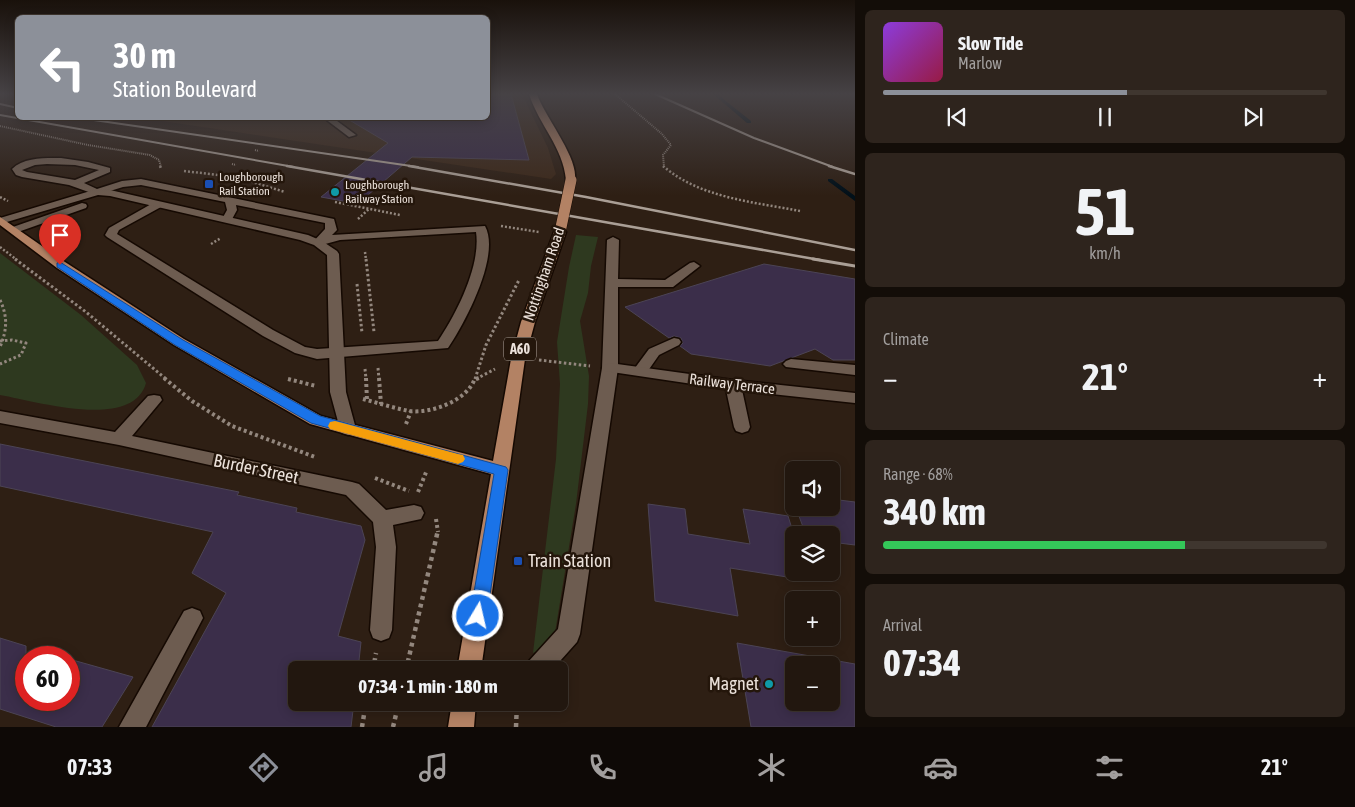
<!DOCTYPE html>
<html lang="en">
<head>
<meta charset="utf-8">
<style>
	:root { --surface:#22170f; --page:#2e241d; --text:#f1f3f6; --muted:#a29f9e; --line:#3f362f; --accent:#8c9099 }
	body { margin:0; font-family:"Asap Condensed",sans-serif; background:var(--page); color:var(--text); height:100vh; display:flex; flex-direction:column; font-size:19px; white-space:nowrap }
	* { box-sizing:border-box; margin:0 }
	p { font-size:16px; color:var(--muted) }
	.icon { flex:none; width:28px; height:28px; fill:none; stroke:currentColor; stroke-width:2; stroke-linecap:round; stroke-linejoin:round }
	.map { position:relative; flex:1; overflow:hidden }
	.sheet { display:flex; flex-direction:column; gap:10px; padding:10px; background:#130d08; width:500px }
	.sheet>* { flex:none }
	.guide { position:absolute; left:15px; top:15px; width:475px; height:105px; border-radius:8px; box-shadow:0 2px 12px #0003,0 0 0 1px var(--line); background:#8c9099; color:#fff; overflow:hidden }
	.fabs { position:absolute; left:785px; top:461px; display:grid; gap:10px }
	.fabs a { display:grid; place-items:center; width:55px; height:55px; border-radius:8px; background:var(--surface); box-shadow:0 2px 12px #0003,0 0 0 1px var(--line); font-size:25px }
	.speed { position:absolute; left:15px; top:646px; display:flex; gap:10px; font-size:25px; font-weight:700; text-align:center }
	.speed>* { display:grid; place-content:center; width:65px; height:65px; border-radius:50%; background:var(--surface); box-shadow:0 2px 12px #0003,0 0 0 1px var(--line); line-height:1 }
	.speed .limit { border:8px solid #d22; background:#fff; color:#111 }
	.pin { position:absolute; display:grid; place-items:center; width:42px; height:42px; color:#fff; margin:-51px -21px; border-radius:50% 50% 50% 0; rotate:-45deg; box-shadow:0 0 5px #0007 }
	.pin .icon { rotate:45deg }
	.me { position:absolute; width:55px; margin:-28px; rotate:9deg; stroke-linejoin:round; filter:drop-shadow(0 0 4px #0008) }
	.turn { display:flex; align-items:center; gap:18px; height:105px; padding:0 15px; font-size:22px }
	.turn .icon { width:65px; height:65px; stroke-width:2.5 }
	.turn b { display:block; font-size:35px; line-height:42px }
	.big { font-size:38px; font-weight:700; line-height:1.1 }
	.sheet .tile { flex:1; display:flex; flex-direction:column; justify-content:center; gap:8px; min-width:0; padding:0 18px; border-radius:8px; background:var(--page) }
	.sheet .dial { align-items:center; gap:0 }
	.dial b { font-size:65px; line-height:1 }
	.song { display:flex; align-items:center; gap:15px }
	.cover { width:60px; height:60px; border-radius:8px; background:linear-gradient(135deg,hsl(270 70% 55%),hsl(340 70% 35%)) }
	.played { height:5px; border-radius:2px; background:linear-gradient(90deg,var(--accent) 55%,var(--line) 55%) }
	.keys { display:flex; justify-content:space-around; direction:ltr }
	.heat { display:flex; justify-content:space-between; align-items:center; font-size:28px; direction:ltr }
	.charge { height:8px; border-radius:4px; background:linear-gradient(90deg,#34c759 68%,var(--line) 0) }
	.trip { position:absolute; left:288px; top:661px; width:280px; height:50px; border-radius:8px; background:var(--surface); box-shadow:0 2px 12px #0003,0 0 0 1px var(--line); font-weight:700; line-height:50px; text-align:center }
	.dock { display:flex; height:80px; justify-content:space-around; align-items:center; background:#0e0906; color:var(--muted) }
	.dock .icon { width:35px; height:35px }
	.dock .current { color:var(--accent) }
	.dock b { font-size:22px; color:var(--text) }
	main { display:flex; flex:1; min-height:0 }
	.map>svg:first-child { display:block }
</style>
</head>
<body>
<main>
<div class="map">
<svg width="855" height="727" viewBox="0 0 855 727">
	<rect width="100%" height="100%" fill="#2e1f14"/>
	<path fill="#3c2819" d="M 488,94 L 522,94 L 548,148 L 556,174 L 551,179 L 142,118 L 488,118 Z"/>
	<path fill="#2e391f" d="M 576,235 L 598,237 L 591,266 L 588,293 L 580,321 L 589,376 L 588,404 L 576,504 L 553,645 L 533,653 L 556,459 L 560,384 L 557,342 L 569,267 Z
		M 0,253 L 81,315 L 137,365 L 146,383 C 133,431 35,401 0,395 Z"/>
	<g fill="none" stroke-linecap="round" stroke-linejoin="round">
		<path fill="#011019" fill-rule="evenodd" d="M 713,94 L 717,94 L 751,121 L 751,123 L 747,123 Z
			M 828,179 L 832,179 L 855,196 L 855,201 L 828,181 Z"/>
	</g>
	<path fill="#3b2e4a" stroke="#4c4455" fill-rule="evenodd" d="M 488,94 L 511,94 L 529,160 L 412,157 L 361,201 L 354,203 L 321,197 L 388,143 L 346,118 L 488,118 Z
		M 764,264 L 855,279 L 855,360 L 833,360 L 815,349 L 770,366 L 691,354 L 680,346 L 683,343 L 681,338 L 674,336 L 669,338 L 625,307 Z
		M 0,444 L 239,492 L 237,495 L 297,508 L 296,512 L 361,526 L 365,540 L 338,636 L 361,642 L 358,670 L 296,670 L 296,702 L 354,702 L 351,727 L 152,727 L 226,593 L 192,573 L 213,532 L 0,486 Z
		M 831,499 L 855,502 L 855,545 L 831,542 L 831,535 L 806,535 L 796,508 L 831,508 Z
		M 648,504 L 685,509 L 688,534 L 750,544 L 743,509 L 788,516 L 794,535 L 794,572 L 804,572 L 806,580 L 730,568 L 738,616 L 655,601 Z
		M 0,638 L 26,646 L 26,700 L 69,700 L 69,659 L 133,677 L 102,727 L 56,727 L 0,709 Z
		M 737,643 L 855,664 L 855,727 L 751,727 ZM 794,665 L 831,665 L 831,702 L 794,702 Z"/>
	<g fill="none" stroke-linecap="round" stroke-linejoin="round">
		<g stroke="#150902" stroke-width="3">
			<path id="lane" d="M 324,118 L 333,118 L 356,135 L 349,137 Z
				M 61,158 L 88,162 L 110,168 L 110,172 L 84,183 L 97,189 L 122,181 L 141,179 L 334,219 L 337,230 L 332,235 L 485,226 C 501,255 465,323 448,348 L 317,359 L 295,353 L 263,336 L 107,237 L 105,235 L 109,228 L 153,203 L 161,203 L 162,205 L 161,207 L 119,230 L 117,234 L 273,330 L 305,347 L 317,349 L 438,341 C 457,313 481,265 476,232 L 340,240 L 318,246 L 312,243 L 325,229 L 325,223 L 236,205 L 237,210 L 231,221 L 227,222 L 222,219 L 227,210 L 225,202 L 141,185 L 123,187 L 97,195 L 69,185 L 22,177 L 16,175 L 12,169 C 24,157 45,158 61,158 ZM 47,164 L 75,165 L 99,170 L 75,180 L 27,172 L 22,170 L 35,165 Z
				M 613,237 L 619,240 L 618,279 L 665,280 L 690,263 L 694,262 L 700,266 L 673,287 L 618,287 L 618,368 L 580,634 L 577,642 L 552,670 L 524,670 L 528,662 L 558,629 L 602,368 L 607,240 Z
				M 674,338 L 679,339 L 681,342 L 679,345 L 659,355 L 645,375 L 635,375 L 632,372 L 649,349 Z
				M 791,359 L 855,365 L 855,375 L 786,367 L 783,364 L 786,361 Z
				M 733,380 L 739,381 L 741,385 L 750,427 L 748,431 L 742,433 L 736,431 L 734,427 L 725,385 L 727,381 Z
				M 192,608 L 200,611 L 203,618 L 146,727 L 119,727 L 184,611 Z"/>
		</g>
		<g stroke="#150902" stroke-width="3">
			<path id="street" d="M 97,189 L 110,190 L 308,235 L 322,241 L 337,251 L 339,254 L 346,392 L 356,429 L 354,433 L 348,435 L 342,433 L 340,429 L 330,392 L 327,255 L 314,245 L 300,240 L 110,196 L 98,195 L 0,224 L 0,218 Z
				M 82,203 L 86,204 L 87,206 L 86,208 L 18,232 L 10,232 L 8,230 L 10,228 Z
				M 610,363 L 733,380 L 855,393 L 855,403 L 733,390 L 605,371 L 602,368 L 605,365 Z
				M 154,395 L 160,396 L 162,400 L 132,436 L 352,482 L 359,484 L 386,510 L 414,505 L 421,507 L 424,513 L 421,519 L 393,525 L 396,547 L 392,630 L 389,638 L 381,641 L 373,638 L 370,630 L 376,547 L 373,522 L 346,495 L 119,445 L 0,423 L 0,411 L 115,432 L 148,396 Z"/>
		</g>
		<g stroke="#150902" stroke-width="3">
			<path id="primary" d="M 529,94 L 537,94 C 544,116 582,162 574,182 L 571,183 L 566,180 C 563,147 539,125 529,94 Z
				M 0,217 L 65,262 L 184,339 L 321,416 L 493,461 L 511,359 L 521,322 L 554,232 L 556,230 L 564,230 L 566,232 L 535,322 L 525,359 L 481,670 L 457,670 L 491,474 L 310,424 L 174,345 L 57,268 L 0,225 Z
				M 452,702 L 476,702 L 474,727 L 448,727 Z"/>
		</g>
		<path stroke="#93877e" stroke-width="2" stroke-dasharray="1 1" stroke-linecap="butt" d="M 615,94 L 662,134 L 671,145 L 663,155 L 664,167
			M 0,126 L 88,145 L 150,155 L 159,160 L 161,167
			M 255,150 L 259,151
			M 232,164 L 236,165"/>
		<path stroke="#93877e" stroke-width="2.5" stroke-dasharray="2 2" stroke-linecap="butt" d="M 160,166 L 161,169
			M 663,166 C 700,198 754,202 800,211
			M 184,171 L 236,177 L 285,192
			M 0,197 L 8,201
			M 335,202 L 400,215
			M 358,219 L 369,209
			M 501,226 L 539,232
			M 211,244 L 221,238
			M 0,247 L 17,260
			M 365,252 L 366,260"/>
		<path stroke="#93877e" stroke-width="3" stroke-dasharray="2.5 2.5" stroke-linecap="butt" d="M 15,259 L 86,312 L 166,379
			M 366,259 L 374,332
			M 357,284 L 362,333
			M 0,300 C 8,317 7,330 0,347
			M 0,341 L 12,340 L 26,343 L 21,355 L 0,364
			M 539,360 L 590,366
			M 378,368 L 379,379
			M 365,369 L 366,379
			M 475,379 L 486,345 L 519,280
			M 476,379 L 495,369"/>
		<path stroke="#93877e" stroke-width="4" stroke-dasharray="3 3" stroke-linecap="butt" d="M 164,378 L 192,401 L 232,426 L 315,457
			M 366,378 L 367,400
			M 379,378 L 381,404
			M 288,379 L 316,386
			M 476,379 L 479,378
			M 363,399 C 378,403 394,408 409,411 C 432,414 468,400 475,378
			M 406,424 L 411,411
			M 375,478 L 409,491
			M 418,492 L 427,470
			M 436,519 L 438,532"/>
		<path stroke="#93877e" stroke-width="4.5" stroke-dasharray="4 4" stroke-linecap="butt" d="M 373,670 L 376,653
			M 406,670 L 438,530
			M 362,727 L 366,702
			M 393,727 L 399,702
			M 516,727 L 517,702"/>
		<use href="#lane" fill="#6d5c50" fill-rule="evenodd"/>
		<use href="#street" fill="#6d5c50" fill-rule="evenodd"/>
		<use href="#primary" fill="#b38264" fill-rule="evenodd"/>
		<path stroke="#aa9f96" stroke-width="2" d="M 655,94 L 754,138 L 833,167
			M 0,104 L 18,108
			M 0,115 L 294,167
			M 80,118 L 418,167"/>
		<path stroke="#aa9f96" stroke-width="2.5" d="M 287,166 L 820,260
			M 409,166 L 586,197 L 855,250
			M 829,166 L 855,174"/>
		<path stroke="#aa9f96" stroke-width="3" d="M 813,259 L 855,266"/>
		<g stroke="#150902" stroke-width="12" stroke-linecap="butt">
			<path id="primary-bridge" d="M 560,232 L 571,180"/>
		</g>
		<use href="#primary-bridge" stroke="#b38264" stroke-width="11"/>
	</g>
	<linearGradient id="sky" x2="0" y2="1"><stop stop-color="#19110b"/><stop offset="0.48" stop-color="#464245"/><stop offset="1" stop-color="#464245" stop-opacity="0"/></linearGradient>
	<rect width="855" height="196" fill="url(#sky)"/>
	<path fill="#1a73e8" stroke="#114b97" d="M 60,262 L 183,340 L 320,416 L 506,467 L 508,470 L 487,616 L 484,621 L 478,623 L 472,621 L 470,616 L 494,474 L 311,423 L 175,345 L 57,267 L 57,263 Z"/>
	<path fill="#f59e0b" d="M 335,421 L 458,454 L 463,455 L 465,459 L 463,462 L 458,464 L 330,429 L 328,426 L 330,422 Z"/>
	<g fill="#1a4fb4" stroke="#24160b" stroke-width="2">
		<rect x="204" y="179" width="10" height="10" rx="2.5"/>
		<rect x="513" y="556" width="10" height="10" rx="2.5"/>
	</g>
	<g fill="#0f9aa8" stroke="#24160b" stroke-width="2">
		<circle cx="335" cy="192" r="5"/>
		<circle cx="769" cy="684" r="5"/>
	</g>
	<g text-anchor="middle" stroke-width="5" stroke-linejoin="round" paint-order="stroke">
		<g font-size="12" fill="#ebe1da" stroke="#24160b" text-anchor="start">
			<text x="219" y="181">Loughborough<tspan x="219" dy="14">Rail Station</tspan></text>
			<text x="345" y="189">Loughborough<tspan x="345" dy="14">Railway Station</tspan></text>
		</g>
		<rect fill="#24160b" stroke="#afa49c" stroke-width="1" x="504" y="337.5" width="32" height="23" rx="4"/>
		<g font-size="14" font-weight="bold" fill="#ebe1da">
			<text x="520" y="354">A60</text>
		</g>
		<g font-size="15" fill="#ebe1da" stroke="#24160b">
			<text transform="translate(544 274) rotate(-71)" y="5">Nottingham Road</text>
			<text transform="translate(732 384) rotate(7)" y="5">Railway Terrace</text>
		</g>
		<g font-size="18" fill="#ebe1da" stroke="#24160b">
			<text transform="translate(256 469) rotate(12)" y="6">Burder Street</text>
		</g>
		<g font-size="18" fill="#ebe1da" stroke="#24160b" text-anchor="start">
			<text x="528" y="567">Train Station</text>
			<text x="759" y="690" text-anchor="end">Magnet</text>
		</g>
	</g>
</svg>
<div class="fabs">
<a><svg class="icon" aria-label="sound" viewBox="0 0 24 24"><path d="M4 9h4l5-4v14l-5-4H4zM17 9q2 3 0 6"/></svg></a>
<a><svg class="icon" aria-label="layers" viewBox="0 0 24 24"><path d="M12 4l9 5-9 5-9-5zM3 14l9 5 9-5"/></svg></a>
<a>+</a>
<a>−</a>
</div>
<div class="speed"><div class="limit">60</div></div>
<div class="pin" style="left:60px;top:265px;background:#d93025"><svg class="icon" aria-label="arrive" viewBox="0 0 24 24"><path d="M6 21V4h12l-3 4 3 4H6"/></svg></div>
<svg class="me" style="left:478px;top:616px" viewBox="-20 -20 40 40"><circle r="17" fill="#1a73e8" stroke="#fff" stroke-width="3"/><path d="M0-11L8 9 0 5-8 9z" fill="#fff"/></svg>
<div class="trip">07:34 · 1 min · 180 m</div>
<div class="guide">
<div class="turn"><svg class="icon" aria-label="left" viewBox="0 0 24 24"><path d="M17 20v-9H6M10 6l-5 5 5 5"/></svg><div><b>30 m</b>Station Boulevard</div></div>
</div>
</div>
<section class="sheet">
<div class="tile">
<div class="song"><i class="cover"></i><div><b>Slow Tide</b><p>Marlow</p></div></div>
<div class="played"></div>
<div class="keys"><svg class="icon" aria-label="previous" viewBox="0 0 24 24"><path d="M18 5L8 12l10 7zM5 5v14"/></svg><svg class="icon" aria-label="pause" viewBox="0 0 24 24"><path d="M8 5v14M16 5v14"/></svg><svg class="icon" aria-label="next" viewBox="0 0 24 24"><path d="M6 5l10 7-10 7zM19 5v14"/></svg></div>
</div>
<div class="tile dial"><b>51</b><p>km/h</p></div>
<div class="tile"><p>Climate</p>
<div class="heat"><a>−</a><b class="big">21°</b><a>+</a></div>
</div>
<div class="tile"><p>Range · 68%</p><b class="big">340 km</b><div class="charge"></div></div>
<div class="tile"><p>Arrival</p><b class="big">07:34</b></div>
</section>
</main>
<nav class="dock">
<b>07:33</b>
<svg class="icon current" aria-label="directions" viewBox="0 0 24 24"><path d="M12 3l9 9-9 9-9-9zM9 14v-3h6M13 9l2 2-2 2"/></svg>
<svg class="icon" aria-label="music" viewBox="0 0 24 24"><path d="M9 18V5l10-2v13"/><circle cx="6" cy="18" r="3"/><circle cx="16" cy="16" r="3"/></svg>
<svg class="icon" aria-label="phone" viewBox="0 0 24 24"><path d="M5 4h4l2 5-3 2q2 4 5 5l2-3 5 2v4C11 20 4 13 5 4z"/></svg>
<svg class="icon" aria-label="climate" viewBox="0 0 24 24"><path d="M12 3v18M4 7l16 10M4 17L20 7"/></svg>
<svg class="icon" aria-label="car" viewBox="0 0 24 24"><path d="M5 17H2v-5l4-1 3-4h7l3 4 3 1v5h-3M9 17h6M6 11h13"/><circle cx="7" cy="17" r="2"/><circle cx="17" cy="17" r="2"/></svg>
<svg class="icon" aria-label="filters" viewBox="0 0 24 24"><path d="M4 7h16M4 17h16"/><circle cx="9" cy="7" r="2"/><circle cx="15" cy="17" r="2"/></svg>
<b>21°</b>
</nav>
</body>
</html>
